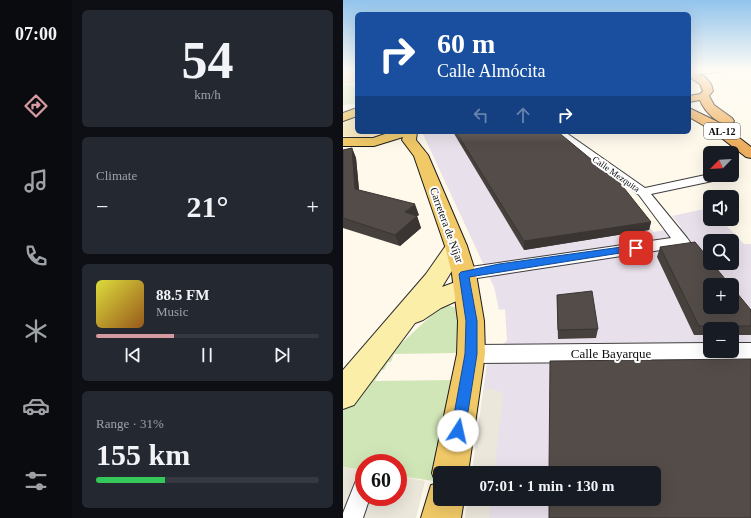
<!DOCTYPE html>
<html lang="en">
<head>
<meta charset="utf-8">
<style>
	:root { --surface:#171b24; --page:#242831; --text:#f1f3f6; --muted:#9ea1a6; --line:#363941; --accent:#d599a0 }
	body { margin:0; font-family:Georgia,serif; background:var(--page); color:var(--text); height:100vh; display:flex; flex-direction:column; font-size:15px; white-space:nowrap }
	* { box-sizing:border-box; margin:0 }
	p { font-size:13px; color:var(--muted) }
	.icon { flex:none; width:22px; height:22px; fill:none; stroke:currentColor; stroke-width:2; stroke-linecap:round; stroke-linejoin:round }
	.map { position:relative; flex:1; overflow:hidden }
	.sheet { display:flex; flex-direction:column; gap:10px; padding:10px; background:#0d0f14; width:271px }
	.sheet>* { flex:none }
	.top-card { position:absolute; left:12px; top:12px; width:336px; height:122px; border-radius:6px; box-shadow:0 4px 16px #0002; background:#1a4fa0; color:#fff; overflow:hidden }
	.needle { width:26px; rotate:245deg }
	.tools { position:absolute; left:360px; top:146px; display:grid; gap:8px }
	.tools a { display:grid; place-items:center; width:36px; height:36px; border-radius:6px; background:var(--surface); box-shadow:0 4px 16px #0002; font-size:20px }
	.speed { position:absolute; left:12px; top:454px; display:flex; gap:8px; font-size:20px; font-weight:700; text-align:center }
	.speed>* { display:grid; place-content:center; width:52px; height:52px; border-radius:50%; background:var(--surface); box-shadow:0 4px 16px #0002; line-height:1 }
	.speed .limit { border:6px solid #d22; background:#fff; color:#111 }
	.pin { position:absolute; display:grid; place-items:center; width:34px; height:34px; color:#fff; margin:-17px; border-radius:8px; box-shadow:0 2px 6px #0006 }
	.me { position:absolute; width:44px; margin:-22px; rotate:10deg; stroke-linejoin:round; filter:drop-shadow(0 0 3px #0008) }
	.turn { display:flex; align-items:center; gap:14px; height:84px; padding:0 16px; font-size:18px }
	.turn .icon { width:52px; height:52px; stroke-width:2.5 }
	.turn b { display:block; font-size:28px; line-height:34px }
	.lanes { display:flex; align-items:center; height:38px; padding:0 16px; background:#0003; justify-content:center; gap:20px; direction:ltr }
	.lanes .off { opacity:.35 }
	.big { font-size:30px; font-weight:600; line-height:1.1 }
	.sheet .tile { flex:1; display:flex; flex-direction:column; justify-content:center; gap:6px; min-width:0; padding:0 14px; border-radius:6px; background:var(--page) }
	.sheet .dial { align-items:center; gap:0 }
	.dial b { font-size:52px; line-height:1 }
	.song { display:flex; align-items:center; gap:12px }
	.cover { width:48px; height:48px; border-radius:6px; background:linear-gradient(135deg,hsl(60 70% 55%),hsl(30 70% 35%)) }
	.played { height:4px; border-radius:2px; background:linear-gradient(90deg,var(--accent) 35%,var(--line) 35%) }
	.keys { display:flex; justify-content:space-around; direction:ltr }
	.heat { display:flex; justify-content:space-between; align-items:center; font-size:22px; direction:ltr }
	.charge { height:6px; border-radius:3px; background:linear-gradient(90deg,#34c759 31%,var(--line) 0) }
	.trip { position:absolute; left:90px; top:466px; width:228px; height:40px; border-radius:6px; background:var(--surface); box-shadow:0 4px 16px #0002; font-weight:600; line-height:40px; text-align:center }
	main { display:flex; flex:1; min-height:0 }
	.tab-bar { display:flex; flex-direction:column; width:72px; justify-content:space-around; align-items:center; background:#090b0e; color:var(--muted) }
	.tab-bar .icon { width:28px; height:28px }
	.tab-bar .active { color:var(--accent) }
	.tab-bar b { font-size:18px; color:var(--text) }
	.map>svg:first-child { display:block }
</style>
</head>
<body>
<main>
<nav class="tab-bar">
<b>07:00</b>
<svg class="icon active" aria-label="directions" viewBox="0 0 24 24"><path d="M12 3l9 9-9 9-9-9zM9 14v-3h6M13 9l2 2-2 2"/></svg>
<svg class="icon" aria-label="music" viewBox="0 0 24 24"><path d="M9 18V5l10-2v13"/><circle cx="6" cy="18" r="3"/><circle cx="16" cy="16" r="3"/></svg>
<svg class="icon" aria-label="phone" viewBox="0 0 24 24"><path d="M5 4h4l2 5-3 2q2 4 5 5l2-3 5 2v4C11 20 4 13 5 4z"/></svg>
<svg class="icon" aria-label="climate" viewBox="0 0 24 24"><path d="M12 3v18M4 7l16 10M4 17L20 7"/></svg>
<svg class="icon" aria-label="car" viewBox="0 0 24 24"><path d="M5 17H2v-5l4-1 3-4h7l3 4 3 1v5h-3M9 17h6M6 11h13"/><circle cx="7" cy="17" r="2"/><circle cx="17" cy="17" r="2"/></svg>
<svg class="icon" aria-label="filters" viewBox="0 0 24 24"><path d="M4 7h16M4 17h16"/><circle cx="9" cy="7" r="2"/><circle cx="15" cy="17" r="2"/></svg>
</nav>
<section class="sheet">
<div class="tile dial"><b>54</b><p>km/h</p></div>
<div class="tile"><p>Climate</p>
<div class="heat"><a>−</a><b class="big">21°</b><a>+</a></div>
</div>
<div class="tile">
<div class="song"><i class="cover"></i><div><b>88.5 FM</b><p>Music</p></div></div>
<div class="played"></div>
<div class="keys"><svg class="icon" aria-label="previous" viewBox="0 0 24 24"><path d="M18 5L8 12l10 7zM5 5v14"/></svg><svg class="icon" aria-label="pause" viewBox="0 0 24 24"><path d="M8 5v14M16 5v14"/></svg><svg class="icon" aria-label="next" viewBox="0 0 24 24"><path d="M6 5l10 7-10 7zM19 5v14"/></svg></div>
</div>
<div class="tile"><p>Range · 31%</p><b class="big">155 km</b><div class="charge"></div></div>
</section>
<div class="map">
<svg width="408" height="518" viewBox="0 0 408 518">
	<rect width="100%" height="100%" fill="#fef9eb"/>
	<path fill="#e8e0ea" fill-rule="evenodd" d="M 79,132 L 213,132 L 297,211 L 310,232 L 338,227 L 329,216 L 366,208 L 367,219 L 377,219 L 401,244 L 408,244 L 408,518 L 122,518 L 125,499 L 311,499 L 311,473 L 129,473 L 144,363 L 164,340 L 162,309 L 156,310 L 151,287 ZM 367,241 L 389,241 L 389,263 L 367,263 ZM 367,285 L 389,285 L 389,307 L 367,307 ZM 367,329 L 389,329 L 389,351 L 367,351 Z"/>
	<path fill="#d1e6b7" d="M 104,305 L 115,308 L 113,353 L 51,354 L 48,362 L 45,362 L 41,370 L 38,370 L 32,381 L 111,380 L 91,481 L 55,476 L 55,463 L 21,463 L 21,470 L 0,467 L 0,411 L 37,363 L 89,315 Z"/>
	<path fill="#f7e7ba" d="M 0,70 L 14,70 L 14,82 L 0,84 Z
		M 14,115 L 14,132 L 50,132 L 20,138 L 0,136 L 0,121 Z"/>
	<path fill="#e2edc8" d="M 11,85 L 14,92 L 14,103 L 0,105 L 0,86 Z"/>
	<path fill="#ece7db" d="M 141,389 L 149,389 L 158,392 L 160,396 L 151,473 L 129,473 Z
		M 0,467 L 21,470 L 21,497 L 55,497 L 55,476 L 82,481 L 73,518 L 0,518 Z
		M 125,499 L 148,499 L 146,518 L 122,518 Z"/>
	<g fill="none" stroke-linecap="round" stroke-linejoin="round">
		<g stroke="#3e3e3e" stroke-width="2">
			<path id="pedestrian" d="M 21,475 L 21,497 L 27,497 L 20,518 L 0,518 L 0,513 L 14,478 Z"/>
		</g>
		<g stroke="#3e3e3e" stroke-width="2">
			<path id="minor" d="M 211,132 L 222,132 L 302,188 L 367,174 L 385,175 L 379,179 L 308,194 L 344,238 L 347,242 L 344,246 L 121,280 L 115,278 L 113,274 L 115,270 L 121,268 L 328,238 L 296,195 Z
				M 367,343 L 367,351 L 389,351 L 389,343 L 408,343 L 408,361 L 128,363 L 121,361 L 118,354 L 121,347 L 128,345 Z"/>
		</g>
		<g stroke="#3e3e3e" stroke-width="2">
			<path id="tertiary" d="M 346,70 L 380,70 L 376,72 L 346,75 Z"/>
		</g>
		<g stroke="#2d2d2d" stroke-width="2">
			<path id="secondary" d="M 113,239 L 120,241 L 124,246 L 99,287 L 123,278 L 131,281 L 135,287 L 131,293 L 98,308 L 80,320 L 72,323 L 11,405 L 0,409 L 0,370 L 83,274 L 106,241 Z"/>
		</g>
		<g stroke="#1c1c1c" stroke-width="2">
			<path id="primary" d="M 14,108 L 14,116 L 0,121 L 0,113 Z
				M 48,132 L 74,132 L 73,140 L 85,155 L 124,246 L 133,274 L 141,321 L 142,354 L 125,473 L 97,473 L 97,499 L 121,499 L 118,518 L 78,518 L 88,485 L 93,484 L 89,473 L 114,354 L 115,321 L 109,274 L 102,246 L 71,156 L 59,140 L 60,137 L 31,146 L 0,146 L 0,138 L 30,138 Z"/>
		</g>
		<g stroke="#1c1c1c" stroke-width="2">
			<path id="trunk" d="M 346,71 L 362,77 L 368,84 L 370,91 L 366,96 L 371,105 L 389,118 L 391,121 L 389,124 C 376,127 361,111 357,100 L 346,102 L 346,96 L 357,94 L 360,91 L 357,84 L 346,77 Z
				M 346,108 L 377,123 L 408,147 L 408,158 L 403,157 L 367,129 L 346,117 Z"/>
		</g>
		<use href="#pedestrian" fill="#fff" fill-rule="evenodd"/>
		<use href="#minor" fill="#fff" fill-rule="evenodd"/>
		<use href="#tertiary" fill="#fff" fill-rule="evenodd"/>
		<use href="#secondary" fill="#fbeea9" fill-rule="evenodd"/>
		<use href="#primary" fill="#f1c967" fill-rule="evenodd"/>
		<use href="#trunk" fill="#eeb060" fill-rule="evenodd"/>
	</g>
	<path fill="#47413e" d="M 110,132 L 215,132 L 308,222 L 306,230 L 181,250 Z
		M 9,148 L 13,158 L 16,190 L 76,215 L 74,216 L 78,228 L 57,246 L 0,228 L 0,150 Z
		M 317,247 L 408,310 L 408,335 L 389,335 L 389,329 L 367,329 L 367,335 L 351,335 L 314,257 Z
		M 214,295 L 255,329 L 253,338 L 215,339 L 214,304 Z"/>
	<path fill="#3a3532" d="M 9,148 L 13,158 L 17,200 L 12,189 Z
		M 72,204 L 76,215 L 74,216 L 78,228 L 57,246 L 52,235 L 62,212 Z
		M 308,222 L 306,230 L 181,250 L 181,241 Z"/>
	<path fill="#534c48" stroke="#3a3532" d="M 113,132 L 215,132 L 277,183 L 308,222 L 181,241 Z
		M 9,148 L 12,189 L 72,204 L 62,212 L 74,216 L 52,235 L 0,218 L 0,150 Z
		M 352,242 L 367,260 L 367,263 L 369,263 L 387,285 L 367,285 L 367,307 L 389,307 L 389,287 L 408,310 L 408,326 L 356,326 L 317,247 Z
		M 249,291 L 255,329 L 215,330 L 214,295 Z
		M 408,359 L 408,518 L 206,518 L 206,499 L 311,499 L 311,473 L 206,473 L 207,361 Z"/>
	<linearGradient id="sky" x2="0" y2="1"><stop stop-color="#92c4ec"/><stop offset="0.49" stop-color="#fffcf6"/><stop offset="1" stop-color="#fffcf6" stop-opacity="0"/></linearGradient>
	<rect width="408" height="143" fill="url(#sky)"/>
	<path fill="#1a73e8" stroke="#114b97" d="M 293,245 L 296,246 L 296,250 L 126,277 L 134,321 L 134,354 L 122,431 L 120,436 L 115,438 L 110,436 L 108,431 L 122,354 L 123,321 L 116,274 L 118,272 L 156,264 Z"/>
	<g text-anchor="middle" stroke-width="4" stroke-linejoin="round" paint-order="stroke">
		<g font-size="9" fill="#0b0b0b" stroke="#fff">
			<text transform="translate(273 174) rotate(35)" y="3">Calle Mezquita</text>
		</g>
		<rect fill="#fff" stroke="#545454" stroke-width="1" x="361" y="123" width="36" height="16" rx="3"/>
		<g font-size="10" font-weight="bold" fill="#0b0b0b">
			<text x="379" y="135">AL-12</text>
		</g>
		<g font-size="11" fill="#0b0b0b" stroke="#fff">
			<text transform="translate(104 225) rotate(70)" y="4">Carretera de Níjar</text>
		</g>
		<g font-size="13" fill="#0b0b0b" stroke="#fff">
			<text x="268" y="358">Calle Bayarque</text>
		</g>
	</g>
</svg>
<div class="tools">
<a><svg class="needle" viewBox="-14 -14 28 28"><path d="M0-13l5 13h-10z" fill="#e53935"/><path d="M0 13l5-13h-10z" fill="#9ea1a6"/></svg></a>
<a><svg class="icon" aria-label="sound" viewBox="0 0 24 24"><path d="M4 9h4l5-4v14l-5-4H4zM17 9q2 3 0 6"/></svg></a>
<a><svg class="icon" aria-label="search" viewBox="0 0 24 24"><circle cx="10" cy="10" r="6"/><path d="M15 15l6 6"/></svg></a>
<a>+</a>
<a>−</a>
</div>
<div class="speed"><div class="limit">60</div></div>
<div class="pin" style="left:293px;top:248px;background:#d93025"><svg class="icon" aria-label="arrive" viewBox="0 0 24 24"><path d="M6 21V4h12l-3 4 3 4H6"/></svg></div>
<svg class="me" style="left:115px;top:431px" viewBox="-20 -20 40 40"><circle r="19" fill="#fff"/><path d="M0-13L10 11 0 6-10 11z" fill="#1a73e8"/></svg>
<div class="trip">07:01 · 1 min · 130 m</div>
<div class="top-card">
<div class="turn"><svg class="icon" aria-label="right" viewBox="0 0 24 24"><path d="M7 20v-9h11M14 6l5 5-5 5"/></svg><div><b>60 m</b>Calle Almócita</div></div>
<div class="lanes"><svg class="icon off" aria-label="left" viewBox="0 0 24 24"><path d="M17 20v-9H6M10 6l-5 5 5 5"/></svg><svg class="icon off" aria-label="ahead" viewBox="0 0 24 24"><path d="M12 20V5M6 11l6-6 6 6"/></svg><svg class="icon" aria-label="right" viewBox="0 0 24 24"><path d="M7 20v-9h11M14 6l5 5-5 5"/></svg></div>
</div>
</div>
</main>
</body>
</html>
